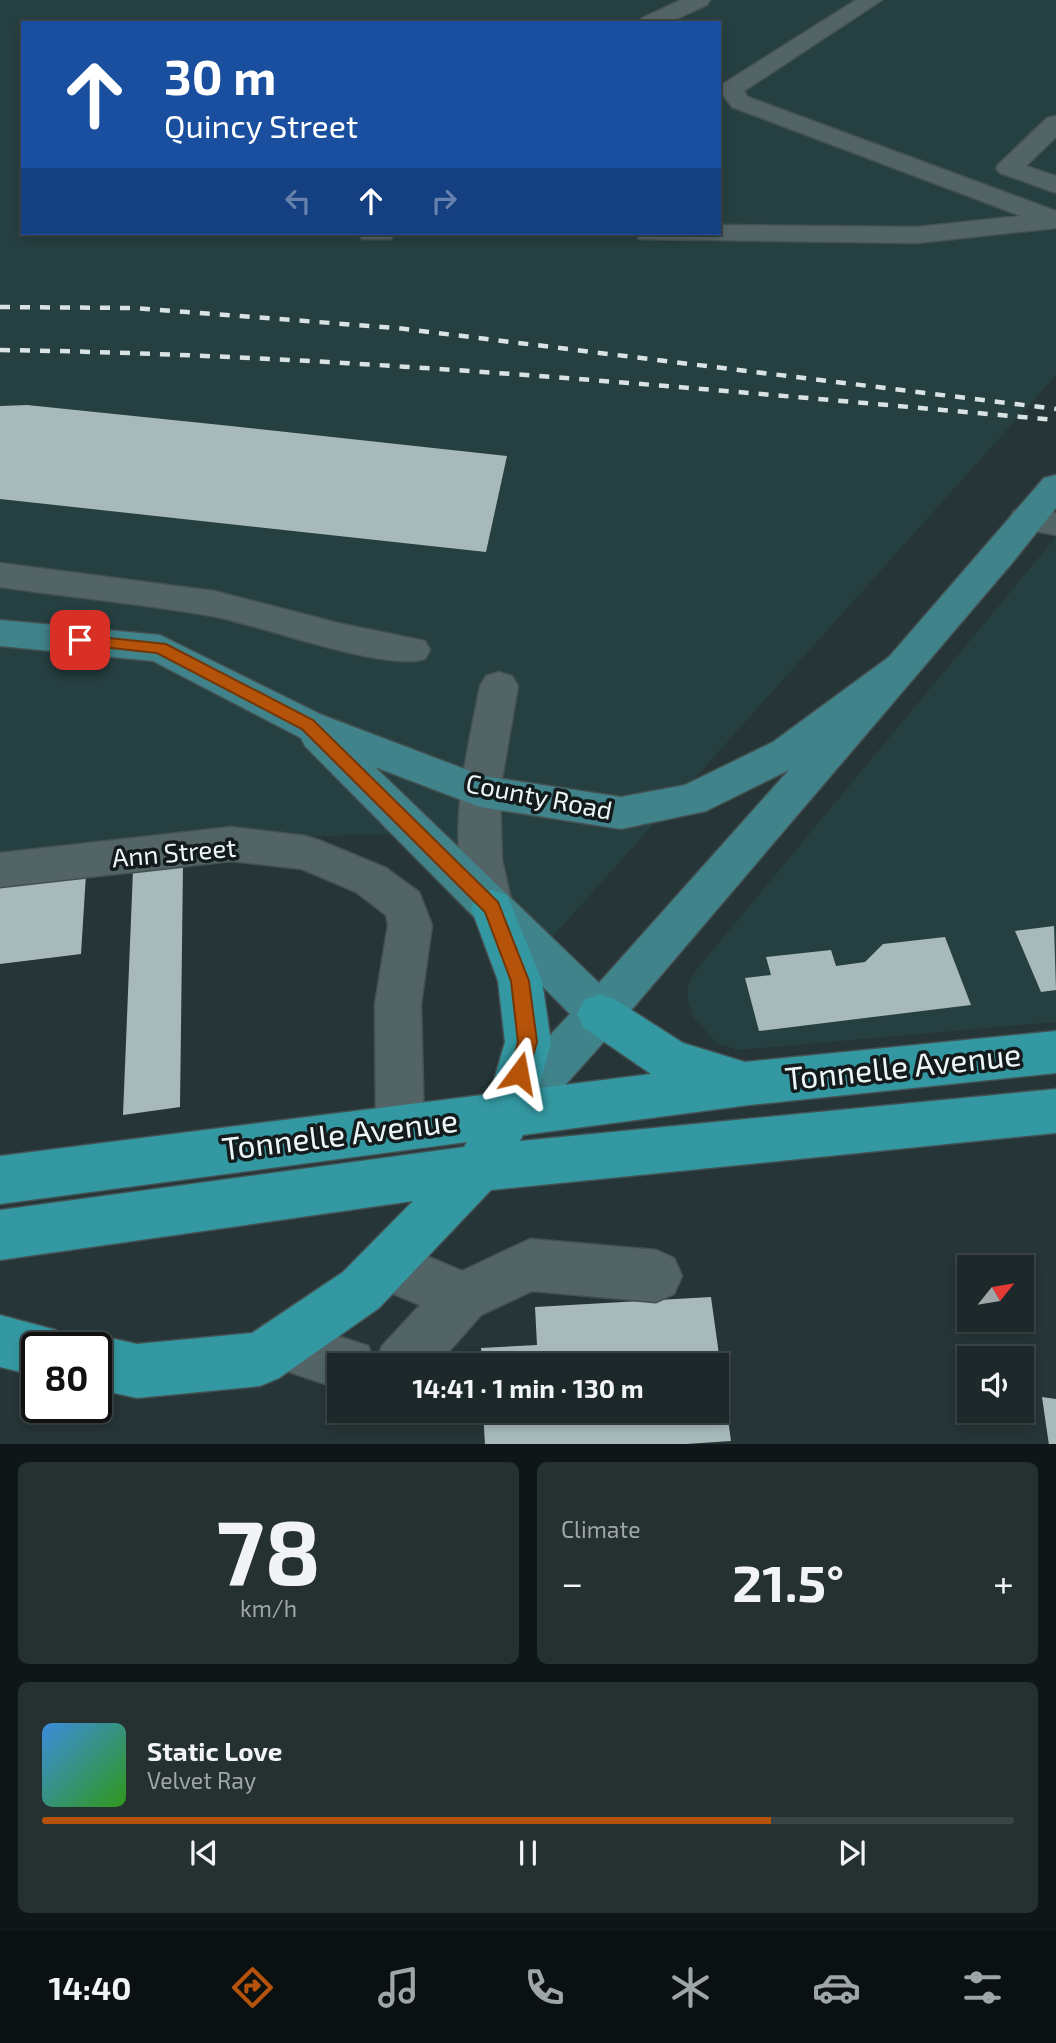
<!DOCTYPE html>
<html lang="en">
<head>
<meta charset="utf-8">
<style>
	:root { --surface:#1c2829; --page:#253031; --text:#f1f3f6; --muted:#a0a6a8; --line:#3a4446; --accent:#b45309 }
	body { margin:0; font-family:"Exo 2",sans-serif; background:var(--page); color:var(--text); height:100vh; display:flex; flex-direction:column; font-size:26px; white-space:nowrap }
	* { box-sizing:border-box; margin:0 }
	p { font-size:23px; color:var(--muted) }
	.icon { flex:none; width:38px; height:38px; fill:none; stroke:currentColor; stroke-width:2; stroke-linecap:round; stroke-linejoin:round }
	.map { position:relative; height:1444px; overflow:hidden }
	.sheet { display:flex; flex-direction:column; gap:18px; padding:18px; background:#0f1617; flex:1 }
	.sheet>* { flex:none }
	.top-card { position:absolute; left:21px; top:21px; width:700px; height:214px; border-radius:0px; box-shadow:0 4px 10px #0003,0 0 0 2px var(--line); background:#1a4fa0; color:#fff; overflow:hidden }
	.needle { width:46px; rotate:60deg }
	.controls { position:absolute; left:957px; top:1255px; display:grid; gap:14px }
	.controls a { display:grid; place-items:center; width:77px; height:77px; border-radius:0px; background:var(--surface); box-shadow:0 4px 10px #0003,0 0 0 2px var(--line); font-size:35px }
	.speed { position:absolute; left:21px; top:1332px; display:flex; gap:14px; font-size:35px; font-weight:700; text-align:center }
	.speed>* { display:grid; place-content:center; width:91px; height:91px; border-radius:50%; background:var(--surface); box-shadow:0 4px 10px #0003,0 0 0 2px var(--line); line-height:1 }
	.speed .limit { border:4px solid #111; border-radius:10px; background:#fff; color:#111 }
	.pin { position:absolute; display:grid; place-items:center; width:60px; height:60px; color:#fff; margin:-30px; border-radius:14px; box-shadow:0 4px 10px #0006 }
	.me { position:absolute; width:77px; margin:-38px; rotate:13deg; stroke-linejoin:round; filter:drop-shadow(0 0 5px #0008) }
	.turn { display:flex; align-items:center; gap:24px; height:147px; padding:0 28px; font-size:32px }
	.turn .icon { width:91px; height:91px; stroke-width:2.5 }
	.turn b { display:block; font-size:49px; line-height:60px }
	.lanes { display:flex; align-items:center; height:66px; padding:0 28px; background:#0003; justify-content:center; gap:35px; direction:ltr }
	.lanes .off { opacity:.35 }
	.big { font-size:52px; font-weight:700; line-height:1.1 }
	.sheet .card { flex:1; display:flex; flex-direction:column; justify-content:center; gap:10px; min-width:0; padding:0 24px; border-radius:10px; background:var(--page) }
	.sheet .dial { align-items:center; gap:0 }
	.dial b { font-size:91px; line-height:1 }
	.song { display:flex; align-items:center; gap:21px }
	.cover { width:84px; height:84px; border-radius:10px; background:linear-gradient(135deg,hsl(210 70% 55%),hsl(110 70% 35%)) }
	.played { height:7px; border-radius:4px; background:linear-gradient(90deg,var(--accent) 75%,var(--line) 75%) }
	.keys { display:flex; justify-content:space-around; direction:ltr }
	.heat { display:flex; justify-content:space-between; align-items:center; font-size:38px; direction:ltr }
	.sheet .tiles { flex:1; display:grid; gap:18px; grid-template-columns:1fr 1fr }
	.card:last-child { grid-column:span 2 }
	.trip { position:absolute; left:327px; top:1353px; width:402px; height:70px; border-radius:0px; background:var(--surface); box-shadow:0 4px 10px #0003,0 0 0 2px var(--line); font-weight:700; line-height:70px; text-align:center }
	.tab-bar { display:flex; height:112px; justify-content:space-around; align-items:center; background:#0b1010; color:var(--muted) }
	.tab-bar .icon { width:49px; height:49px }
	.tab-bar .selected { color:var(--accent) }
	.tab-bar b { font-size:32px; color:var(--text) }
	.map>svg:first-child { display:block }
</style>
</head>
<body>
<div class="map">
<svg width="1056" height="1445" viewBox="0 0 1056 1445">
	<rect width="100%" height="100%" fill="#263537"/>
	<path fill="#263f41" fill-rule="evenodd" d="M 0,0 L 1056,0 L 1056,375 L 531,961 L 409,833 L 199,841 L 0,868 ZM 23,23 L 719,23 L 719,233 L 23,233 Z
		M 1056,537 L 1056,1022 L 739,1050 L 717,1043 L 693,1017 L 688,1002 L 688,985 L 696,970 Z"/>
	<path fill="#a7b9bb" d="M 27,405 L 231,426 L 507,456 L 486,552 L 0,499 L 0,406 Z
		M 183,864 L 180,1107 L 123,1115 L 133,870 Z
		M 86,874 L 81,954 L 0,964 L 0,884 Z
		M 1054,926 L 1056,990 L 1041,992 L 1015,931 Z
		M 945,937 L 971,1005 L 759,1031 L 745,978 L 771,975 L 766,957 L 831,950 L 836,966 L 865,962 L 883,944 Z
		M 711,1297 L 731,1441 L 671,1445 L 485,1445 L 483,1410 L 718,1410 L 718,1365 L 482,1365 L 481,1348 L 537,1345 L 535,1307 Z
		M 1042,1397 L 1056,1399 L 1056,1445 L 1049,1445 Z"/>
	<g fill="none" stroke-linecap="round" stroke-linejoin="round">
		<g stroke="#445152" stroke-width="3">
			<path id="minor" d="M 681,0 L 710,0 L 707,5 L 668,23 L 639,23 L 642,18 Z
				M 856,0 L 882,0 L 744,91 L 748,97 L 1056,211 L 1056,228 L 917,243 L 639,239 L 636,233 L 719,233 L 719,225 L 917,227 L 1021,216 L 732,107 L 719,89 L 723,84 Z
				M 1056,116 L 1056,137 L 1026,166 L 1056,176 L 1056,193 L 1000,173 L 996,168 L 1000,163 L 1047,118 Z
				M 358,233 L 395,233 L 391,239 L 362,239 Z
				M 1026,508 L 1056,513 L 1056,535 L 1014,527 L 1009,519 L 1014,511 Z
				M 0,563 L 214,591 L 338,623 L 425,641 L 430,650 L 425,659 C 383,672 261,625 212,616 C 142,604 70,597 0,587 Z
				M 499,672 L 512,676 L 518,686 L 500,791 L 502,860 L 513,908 L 507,921 L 492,926 L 477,921 C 441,848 466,761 480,686 L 486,676 Z
				M 231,827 L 306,836 L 321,841 L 386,868 L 419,892 L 432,925 L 421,1004 L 424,1128 L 417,1144 L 400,1151 L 383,1144 L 376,1128 L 375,1004 L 388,925 L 386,915 L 356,892 L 302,869 L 231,861 L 0,887 L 0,853 Z
				M 386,1239 L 462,1271 L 530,1239 L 656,1250 L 674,1258 L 682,1276 L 674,1294 L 656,1302 L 532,1291 L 481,1315 L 437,1365 L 340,1365 L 340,1389 L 263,1363 L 256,1344 L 263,1325 L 282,1318 L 368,1346 L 375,1363 L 382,1346 L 420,1305 L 368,1283 L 360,1265 L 368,1247 Z"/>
		</g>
		<g stroke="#445152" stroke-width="3">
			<path id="major" d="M 1056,475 L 1056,508 L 1012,563 L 616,1028 L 526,1129 L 509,1135 L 492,1129 L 485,1113 L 492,1097 L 570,1014 L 305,746 L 301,738 L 153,661 L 0,646 L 0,620 L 160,635 L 322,715 L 483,776 L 621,797 L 685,785 L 773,742 L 889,657 L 1044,478 ZM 375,767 L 480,807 L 621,829 L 706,811 L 789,770 L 599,983 Z"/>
		</g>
		<g stroke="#445152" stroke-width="3">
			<path id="highway" d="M 492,890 L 507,895 L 542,981 L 551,1042 L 539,1088 L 651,1074 L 584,1028 L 577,1014 L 584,1000 L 600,994 L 616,1000 L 683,1043 L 745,1062 L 1056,1031 L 1056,1073 L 749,1105 L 523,1135 L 520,1141 L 1056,1089 L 1056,1133 L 491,1190 L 379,1308 L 279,1378 L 260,1386 L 137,1398 L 96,1389 L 96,1348 L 75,1348 L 77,1343 L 96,1335 L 137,1344 L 252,1333 L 343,1272 L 413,1201 L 0,1260 L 0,1210 L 464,1147 L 467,1142 L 0,1204 L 0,1156 L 490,1094 L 505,1042 L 498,981 L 471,908 L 477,895 Z
				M 0,1315 L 56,1330 L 63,1348 L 37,1348 L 37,1376 L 0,1367 Z"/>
		</g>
		<use href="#minor" fill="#536466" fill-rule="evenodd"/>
		<use href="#major" fill="#40838a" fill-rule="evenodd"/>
		<use href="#highway" fill="#3398a2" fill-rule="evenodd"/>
		<path stroke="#d9e3e4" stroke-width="4.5" stroke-dasharray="10 10" stroke-linecap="butt" d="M 0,307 L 133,308 L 397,328 L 1056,409
			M 0,350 C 353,355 704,389 1056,420"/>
	</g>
	<path fill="#b45309" stroke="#753606" stroke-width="2" d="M 80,635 L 166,644 L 313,720 L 498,902 L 529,981 L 537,1042 L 526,1079 L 519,1082 L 512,1079 L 510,1073 L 518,1042 L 511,981 L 485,912 L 302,729 L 157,653 L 75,644 L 73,640 Z"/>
	<g text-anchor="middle" stroke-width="7" stroke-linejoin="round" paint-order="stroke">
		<g font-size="26" fill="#edf7f8" stroke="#141b1c">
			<text transform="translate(539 797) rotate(11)" y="9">County Road</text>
			<text transform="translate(174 853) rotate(-5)" y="9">Ann Street</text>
		</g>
		<g font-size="32" fill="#edf7f8" stroke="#141b1c">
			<text transform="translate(903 1067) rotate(-6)" y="11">Tonnelle Avenue</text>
			<text transform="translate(340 1135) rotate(-7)" y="11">Tonnelle Avenue</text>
		</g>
	</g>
</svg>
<div class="controls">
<a><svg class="needle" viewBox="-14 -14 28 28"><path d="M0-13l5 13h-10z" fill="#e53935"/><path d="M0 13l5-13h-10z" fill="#a0a6a8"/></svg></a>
<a><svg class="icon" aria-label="sound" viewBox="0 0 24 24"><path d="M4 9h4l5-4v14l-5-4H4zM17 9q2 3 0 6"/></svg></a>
</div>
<div class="speed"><div class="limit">80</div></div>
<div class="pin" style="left:80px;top:640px;background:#d93025"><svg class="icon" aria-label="arrive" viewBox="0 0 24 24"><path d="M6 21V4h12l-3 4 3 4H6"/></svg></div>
<svg class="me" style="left:519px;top:1073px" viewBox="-20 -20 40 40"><path d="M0-17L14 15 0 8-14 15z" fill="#b45309" stroke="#fff" stroke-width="4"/></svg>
<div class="trip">14:41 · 1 min · 130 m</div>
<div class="top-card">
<div class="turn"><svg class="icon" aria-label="ahead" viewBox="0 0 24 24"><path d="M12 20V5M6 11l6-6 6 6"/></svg><div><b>30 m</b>Quincy Street</div></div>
<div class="lanes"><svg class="icon off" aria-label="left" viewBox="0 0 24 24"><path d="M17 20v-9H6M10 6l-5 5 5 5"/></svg><svg class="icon" aria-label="ahead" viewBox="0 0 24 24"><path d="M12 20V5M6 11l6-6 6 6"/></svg><svg class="icon off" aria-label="right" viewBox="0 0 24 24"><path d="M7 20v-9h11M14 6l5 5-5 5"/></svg></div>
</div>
</div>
<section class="sheet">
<div class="tiles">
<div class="card dial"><b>78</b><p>km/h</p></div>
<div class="card"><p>Climate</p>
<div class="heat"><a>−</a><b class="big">21.5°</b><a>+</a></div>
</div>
<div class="card">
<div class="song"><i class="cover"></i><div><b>Static Love</b><p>Velvet Ray</p></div></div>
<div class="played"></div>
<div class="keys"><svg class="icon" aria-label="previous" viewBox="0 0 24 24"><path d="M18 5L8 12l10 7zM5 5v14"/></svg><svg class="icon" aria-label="pause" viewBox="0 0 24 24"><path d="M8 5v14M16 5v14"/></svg><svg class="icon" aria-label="next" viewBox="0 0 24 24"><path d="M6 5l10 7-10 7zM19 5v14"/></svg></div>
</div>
</div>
</section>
<nav class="tab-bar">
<b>14:40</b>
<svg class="icon selected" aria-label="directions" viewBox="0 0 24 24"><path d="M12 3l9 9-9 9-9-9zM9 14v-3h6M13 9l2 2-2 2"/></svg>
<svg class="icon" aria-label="music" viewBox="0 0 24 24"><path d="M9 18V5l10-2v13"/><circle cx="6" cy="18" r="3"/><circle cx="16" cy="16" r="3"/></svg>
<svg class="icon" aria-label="phone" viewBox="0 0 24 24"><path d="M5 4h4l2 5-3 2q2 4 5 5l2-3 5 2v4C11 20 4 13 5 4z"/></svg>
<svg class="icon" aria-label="climate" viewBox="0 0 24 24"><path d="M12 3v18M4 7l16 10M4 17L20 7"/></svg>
<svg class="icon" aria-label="car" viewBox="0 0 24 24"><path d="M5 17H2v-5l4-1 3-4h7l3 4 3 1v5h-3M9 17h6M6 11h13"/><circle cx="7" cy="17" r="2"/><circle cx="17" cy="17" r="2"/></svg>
<svg class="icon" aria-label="filters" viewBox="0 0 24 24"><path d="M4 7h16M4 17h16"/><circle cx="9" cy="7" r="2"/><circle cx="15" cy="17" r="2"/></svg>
</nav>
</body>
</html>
